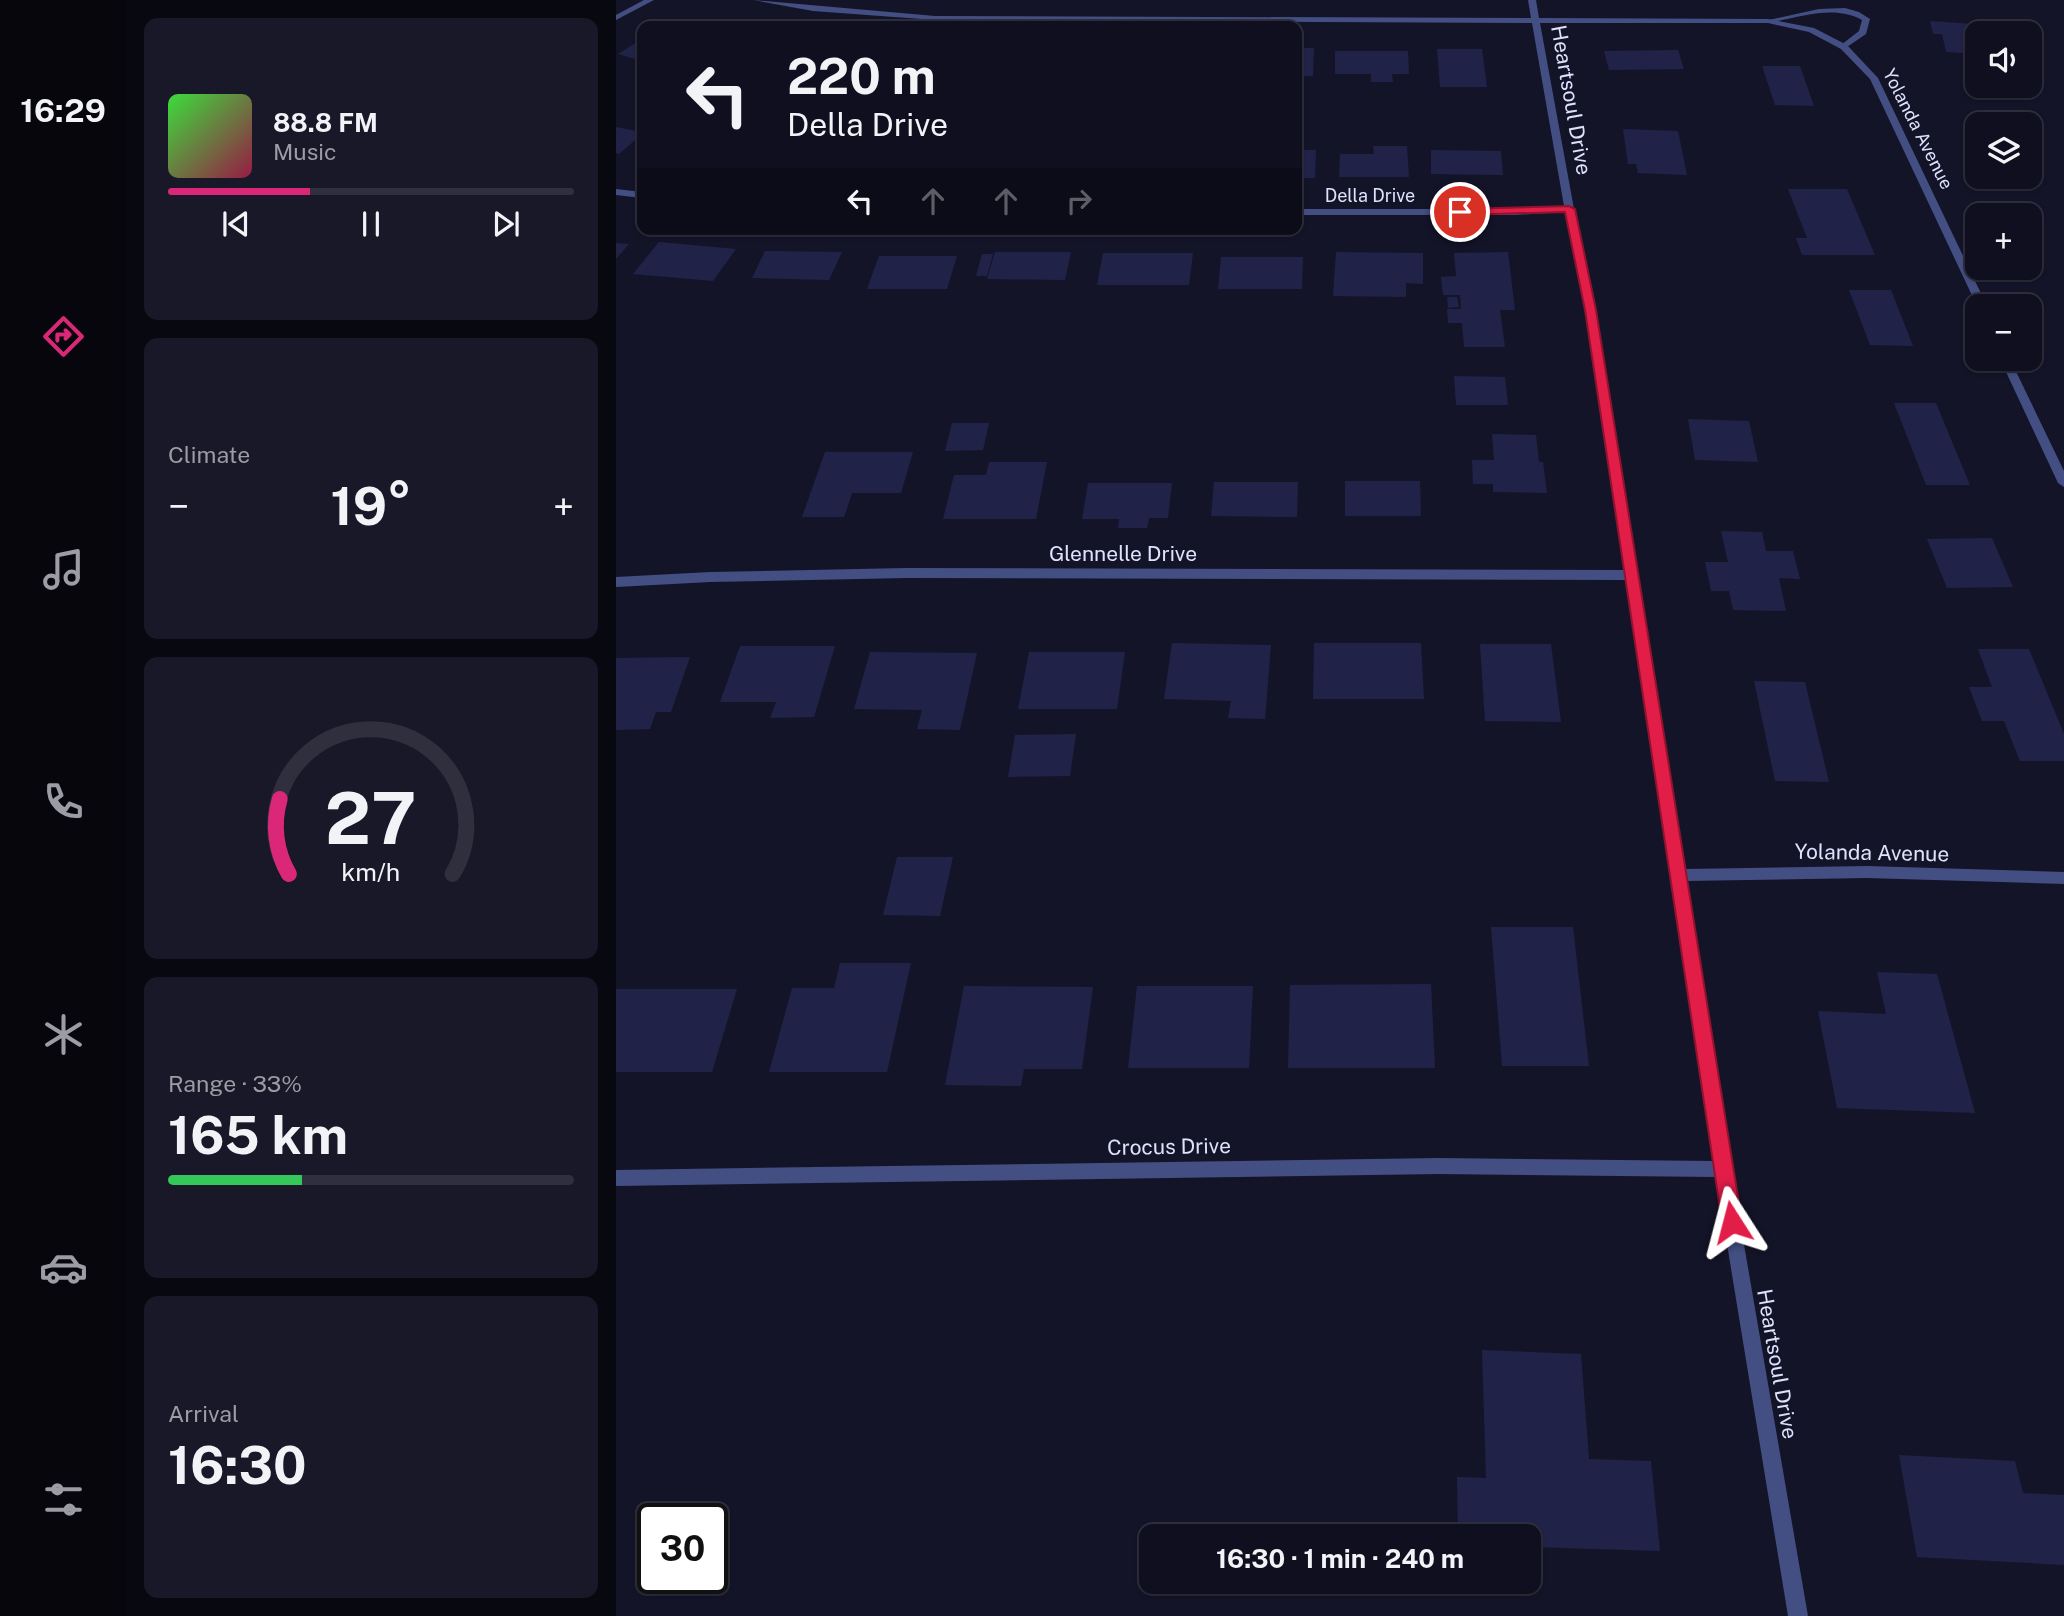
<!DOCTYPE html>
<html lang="en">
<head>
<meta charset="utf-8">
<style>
	:root { --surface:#0f0f1f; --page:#181828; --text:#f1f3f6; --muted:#9b9ca4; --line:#2f2f3d; --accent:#db2777 }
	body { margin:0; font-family:"Public Sans",sans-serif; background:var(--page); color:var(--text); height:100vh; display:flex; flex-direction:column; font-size:26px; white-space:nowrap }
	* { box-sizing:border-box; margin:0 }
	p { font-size:23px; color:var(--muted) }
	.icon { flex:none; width:38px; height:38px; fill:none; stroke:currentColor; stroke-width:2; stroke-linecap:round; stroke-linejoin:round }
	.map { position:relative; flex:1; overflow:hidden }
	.details { display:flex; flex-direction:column; gap:18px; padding:18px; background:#080811; width:490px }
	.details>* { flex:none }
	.banner { position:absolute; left:21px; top:21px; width:665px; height:214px; border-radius:14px; box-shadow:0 2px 5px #0004,0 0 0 2px var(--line); background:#0f0f1f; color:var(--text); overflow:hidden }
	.fabs { position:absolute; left:1349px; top:21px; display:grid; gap:14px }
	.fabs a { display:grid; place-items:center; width:77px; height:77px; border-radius:14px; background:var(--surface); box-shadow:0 2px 5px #0004,0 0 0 2px var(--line); font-size:35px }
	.speed { position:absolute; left:21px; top:1503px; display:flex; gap:14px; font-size:35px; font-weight:700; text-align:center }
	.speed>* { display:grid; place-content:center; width:91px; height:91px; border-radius:50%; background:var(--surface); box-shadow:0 2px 5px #0004,0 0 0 2px var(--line); line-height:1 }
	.speed .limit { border:4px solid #111; border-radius:10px; background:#fff; color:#111 }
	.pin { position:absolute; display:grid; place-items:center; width:60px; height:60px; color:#fff; margin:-30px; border:4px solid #fff; border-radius:50%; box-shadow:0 2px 7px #0007 }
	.me { position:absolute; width:77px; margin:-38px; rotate:351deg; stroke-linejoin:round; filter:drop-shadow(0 0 5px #0008) }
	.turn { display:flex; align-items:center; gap:24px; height:147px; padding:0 35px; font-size:32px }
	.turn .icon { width:91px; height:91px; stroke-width:2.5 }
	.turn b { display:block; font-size:49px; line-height:60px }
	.lanes { display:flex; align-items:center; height:66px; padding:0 35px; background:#0003; justify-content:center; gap:35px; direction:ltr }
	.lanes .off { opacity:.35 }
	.big { font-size:52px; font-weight:700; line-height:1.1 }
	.details .card { flex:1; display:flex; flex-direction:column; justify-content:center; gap:10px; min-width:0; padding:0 24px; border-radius:14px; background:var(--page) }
	.details .dial { align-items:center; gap:0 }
	.dial svg { height:182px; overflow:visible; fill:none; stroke:var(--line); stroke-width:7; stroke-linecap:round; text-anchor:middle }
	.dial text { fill:var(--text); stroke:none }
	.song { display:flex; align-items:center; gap:21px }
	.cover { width:84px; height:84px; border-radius:10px; background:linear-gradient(135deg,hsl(120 70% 55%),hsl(340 70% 35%)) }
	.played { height:7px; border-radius:4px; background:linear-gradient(90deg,var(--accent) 35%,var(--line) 35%) }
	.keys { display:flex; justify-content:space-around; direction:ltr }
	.heat { display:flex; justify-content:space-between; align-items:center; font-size:38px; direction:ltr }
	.charge { height:10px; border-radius:5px; background:linear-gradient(90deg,#34c759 33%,var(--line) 0) }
	.trip { position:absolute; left:523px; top:1524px; width:402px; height:70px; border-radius:14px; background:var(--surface); box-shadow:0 2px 5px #0004,0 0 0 2px var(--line); font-weight:700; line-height:70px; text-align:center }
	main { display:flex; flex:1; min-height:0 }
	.tabs { display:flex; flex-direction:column; width:126px; justify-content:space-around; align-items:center; background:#06060c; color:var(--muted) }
	.tabs .icon { width:49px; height:49px }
	.tabs .current { color:var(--accent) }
	.tabs b { font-size:32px; color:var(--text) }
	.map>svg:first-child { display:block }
</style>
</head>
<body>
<main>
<nav class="tabs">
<b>16:29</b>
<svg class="icon current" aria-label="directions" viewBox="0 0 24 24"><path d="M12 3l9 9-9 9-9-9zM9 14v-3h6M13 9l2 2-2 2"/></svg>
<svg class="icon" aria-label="music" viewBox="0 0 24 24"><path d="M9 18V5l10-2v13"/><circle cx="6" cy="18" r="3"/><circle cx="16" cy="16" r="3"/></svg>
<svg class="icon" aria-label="phone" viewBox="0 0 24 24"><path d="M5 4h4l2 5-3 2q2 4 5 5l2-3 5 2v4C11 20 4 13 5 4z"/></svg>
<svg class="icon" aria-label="climate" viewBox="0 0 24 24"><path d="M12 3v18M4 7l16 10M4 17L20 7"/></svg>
<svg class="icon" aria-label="car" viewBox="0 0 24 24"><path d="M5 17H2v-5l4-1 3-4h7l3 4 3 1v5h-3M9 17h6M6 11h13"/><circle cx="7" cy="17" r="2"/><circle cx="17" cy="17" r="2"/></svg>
<svg class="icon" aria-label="filters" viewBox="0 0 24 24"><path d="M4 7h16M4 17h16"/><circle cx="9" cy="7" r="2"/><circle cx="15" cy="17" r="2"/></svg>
</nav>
<section class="details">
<div class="card">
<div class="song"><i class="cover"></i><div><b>88.8 FM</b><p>Music</p></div></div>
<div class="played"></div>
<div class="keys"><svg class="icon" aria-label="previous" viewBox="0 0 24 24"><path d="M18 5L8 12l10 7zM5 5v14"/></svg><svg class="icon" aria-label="pause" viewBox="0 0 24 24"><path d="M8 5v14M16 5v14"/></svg><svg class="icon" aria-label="next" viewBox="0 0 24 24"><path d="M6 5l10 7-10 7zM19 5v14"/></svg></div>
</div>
<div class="card"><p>Climate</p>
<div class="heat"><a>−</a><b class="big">19°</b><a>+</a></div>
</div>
<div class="card dial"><svg viewBox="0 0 100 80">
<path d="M14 69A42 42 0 1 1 86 69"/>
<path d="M14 69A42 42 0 0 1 10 36" stroke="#db2777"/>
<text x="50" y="56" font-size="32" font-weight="700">27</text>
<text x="50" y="72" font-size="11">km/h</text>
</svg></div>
<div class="card"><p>Range · 33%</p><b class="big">165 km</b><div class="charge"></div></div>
<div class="card"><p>Arrival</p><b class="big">16:30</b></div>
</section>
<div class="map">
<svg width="1448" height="1616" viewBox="0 0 1448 1616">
	<rect width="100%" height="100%" fill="#141429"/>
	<path fill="#212248" d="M 1314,21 L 1373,25 L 1375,33 L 1362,33 L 1362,54 L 1330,52 L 1326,34 L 1317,34 Z
		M 26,39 L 26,61 L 2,54 Z
		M 681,48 L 698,48 L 697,76 L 681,76 Z
		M 821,49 L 866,49 L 871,87 L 824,87 Z
		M 1062,50 L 1068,69 L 993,70 L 988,51 Z
		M 719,51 L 792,51 L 793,74 L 776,74 L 777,82 L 755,82 L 755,74 L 719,74 Z
		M 1146,66 L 1184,66 L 1198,106 L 1159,105 Z
		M 0,127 L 26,132 L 26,134 L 3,154 L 0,153 Z
		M 1007,129 L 1062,131 L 1071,175 L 1022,173 L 1020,164 L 1012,164 Z
		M 757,146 L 791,146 L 793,177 L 723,177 L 724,154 L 758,154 Z
		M 681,150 L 700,150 L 699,178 L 681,178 Z
		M 815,150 L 885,151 L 887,175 L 815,174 Z
		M 1172,189 L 1231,189 L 1259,255 L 1186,255 L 1180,238 L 1191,238 Z
		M 43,242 L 120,249 L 97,281 L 17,274 Z
		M 0,243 L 13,244 L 0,259 Z
		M 149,251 L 226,252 L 213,280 L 136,278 Z
		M 379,252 L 455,252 L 449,280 L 371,279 Z
		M 720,252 L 807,253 L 807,284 L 790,283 L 790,297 L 717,296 Z
		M 892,252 L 899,310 L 884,310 L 889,347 L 848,347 L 846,323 L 832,323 L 831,309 L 845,309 L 844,295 L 827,295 L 825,277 L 840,276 L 838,253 Z
		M 487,253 L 577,253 L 573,285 L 481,285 Z
		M 366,254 L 377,254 L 371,276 L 360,276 Z
		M 263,256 L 341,256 L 331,289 L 251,289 Z
		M 605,257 L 687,257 L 686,289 L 602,289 Z
		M 1233,290 L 1275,290 L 1297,346 L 1254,345 Z
		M 831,297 L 841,297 L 843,307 L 832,308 Z
		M 838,376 L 889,377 L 892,405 L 840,405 Z
		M 1278,403 L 1320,403 L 1354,485 L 1310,485 Z
		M 1072,419 L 1133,421 L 1142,462 L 1079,460 Z
		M 336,423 L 373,423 L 367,450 L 329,451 Z
		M 876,434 L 920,435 L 923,462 L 927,462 L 931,493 L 877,492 L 877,484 L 857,484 L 856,460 L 878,460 Z
		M 209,452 L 297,452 L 285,493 L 236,493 L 228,517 L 186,517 Z
		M 373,462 L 431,462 L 420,519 L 327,519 L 338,475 L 370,475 Z
		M 729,481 L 804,481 L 805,516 L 729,516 Z
		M 598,482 L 682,482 L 681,517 L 595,516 Z
		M 472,483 L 556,483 L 552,518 L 533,518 L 531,528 L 502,528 L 503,519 L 466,519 Z
		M 1105,531 L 1146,532 L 1150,551 L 1177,551 L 1184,579 L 1163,578 L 1170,611 L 1117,610 L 1113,591 L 1095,591 L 1089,562 L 1112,562 Z
		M 1376,538 L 1397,587 L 1331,588 L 1311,539 Z
		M 556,643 L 655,645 L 649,719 L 612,718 L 615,701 L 548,699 Z
		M 698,643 L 805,643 L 808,699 L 697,699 Z
		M 864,644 L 935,644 L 945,722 L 869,721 Z
		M 124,646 L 219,646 L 198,717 L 154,718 L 160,702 L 104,702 Z
		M 1362,649 L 1413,649 L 1448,734 L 1448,761 L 1404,761 L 1388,721 L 1366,721 L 1353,687 L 1376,687 Z
		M 254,652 L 361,653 L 344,730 L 301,729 L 306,710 L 238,709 Z
		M 413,652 L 509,652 L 501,709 L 402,709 Z
		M 74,657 L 55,712 L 40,712 L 34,729 L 0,730 L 0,658 Z
		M 1138,681 L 1189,682 L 1213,782 L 1159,781 Z
		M 460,734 L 454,776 L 392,777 L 399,735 Z
		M 281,857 L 337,857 L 324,916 L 267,915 Z
		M 875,927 L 957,927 L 973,1066 L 886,1066 Z
		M 224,963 L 295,963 L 271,1072 L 153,1072 L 176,988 L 218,988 Z
		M 1261,972 L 1321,974 L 1359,1113 L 1221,1108 L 1202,1011 L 1270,1014 Z
		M 815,984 L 819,1068 L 672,1068 L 674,985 Z
		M 348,986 L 477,987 L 466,1069 L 408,1069 L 405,1086 L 329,1085 Z
		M 521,986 L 637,986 L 633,1068 L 512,1068 Z
		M 0,989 L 121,989 L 96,1072 L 0,1072 Z
		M 866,1350 L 965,1354 L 973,1459 L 1035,1461 L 1044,1551 L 914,1547 L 914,1536 L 842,1536 L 841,1477 L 870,1478 Z
		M 1283,1455 L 1399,1461 L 1407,1493 L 1448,1495 L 1448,1565 L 1301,1557 Z"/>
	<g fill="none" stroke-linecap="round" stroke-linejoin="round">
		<path fill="#434f83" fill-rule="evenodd" d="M 1229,8 L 1243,12 L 1254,19 L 1250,34 L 1228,49 L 1225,49 L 1225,45 L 1243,31 L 1246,20 C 1218,4 1181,18 1152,23 L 1148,21 L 1203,9 Z"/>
		<path fill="#434f83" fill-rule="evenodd" d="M 28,0 L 38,0 L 0,20 L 0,15 Z
			M 137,0 L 319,16 L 915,18 L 912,0 L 920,0 L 923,18 L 1152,19 L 1198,28 L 1231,45 L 1262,78 L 1371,306 L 1361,306 L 1254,79 L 1225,49 L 1193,32 L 1152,23 L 924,23 L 958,209 L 980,310 L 1068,869 L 1251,866 L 1448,872 L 1448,884 L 1251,878 L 1070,881 L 1115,1169 L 1192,1616 L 1172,1616 L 1100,1177 L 822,1174 L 0,1186 L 0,1170 L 822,1158 L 1097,1161 L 1010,580 L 290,578 L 94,582 L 0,587 L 0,577 L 94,572 L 290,568 L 1009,570 L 970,310 L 949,212 L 899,215 L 681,215 L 681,209 L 899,209 L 948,206 L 916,23 L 319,20 L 197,11 Z
			M 0,189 L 26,192 L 26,198 L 0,195 Z
			M 1384,359 L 1394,359 L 1448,471 L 1448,487 L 1442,483 Z"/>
	</g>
	<path fill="#e11d48" stroke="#92132f" stroke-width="2" d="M 953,206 L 959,209 L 980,310 L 1126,1222 L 1123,1229 L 1116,1231 L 1109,1229 L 1106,1222 L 969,310 L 949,212 L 844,215 L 839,212 L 844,209 Z"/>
	<g text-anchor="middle" stroke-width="5" stroke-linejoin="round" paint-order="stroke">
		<g font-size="18" fill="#dfe2fc" stroke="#141429">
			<text transform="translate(1302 129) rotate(63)" y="6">Yolanda Avenue</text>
			<text x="754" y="202">Della Drive</text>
		</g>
		<g font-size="21" fill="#dfe2fc" stroke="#141429">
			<text transform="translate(955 100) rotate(80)" y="7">Heartsoul Drive</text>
			<text x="507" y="561">Glennelle Drive</text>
			<text transform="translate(1256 853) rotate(1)" y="7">Yolanda Avenue</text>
			<text transform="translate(553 1147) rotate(-1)" y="7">Crocus Drive</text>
			<text transform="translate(1161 1364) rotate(80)" y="7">Heartsoul Drive</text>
		</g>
	</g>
</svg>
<div class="fabs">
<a><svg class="icon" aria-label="sound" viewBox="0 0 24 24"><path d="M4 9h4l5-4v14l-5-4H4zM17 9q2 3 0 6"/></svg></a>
<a><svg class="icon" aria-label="layers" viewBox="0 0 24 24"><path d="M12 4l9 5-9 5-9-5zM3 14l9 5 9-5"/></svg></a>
<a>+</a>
<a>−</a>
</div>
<div class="speed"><div class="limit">30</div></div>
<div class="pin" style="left:844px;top:212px;background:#d93025"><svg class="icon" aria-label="arrive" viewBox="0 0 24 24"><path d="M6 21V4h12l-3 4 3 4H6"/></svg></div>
<svg class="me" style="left:1116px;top:1222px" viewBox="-20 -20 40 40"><path d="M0-17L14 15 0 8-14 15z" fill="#e11d48" stroke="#fff" stroke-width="4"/></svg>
<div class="trip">16:30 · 1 min · 240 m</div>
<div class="banner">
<div class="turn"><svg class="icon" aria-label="left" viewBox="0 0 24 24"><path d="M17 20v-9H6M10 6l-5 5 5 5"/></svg><div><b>220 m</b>Della Drive</div></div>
<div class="lanes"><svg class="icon" aria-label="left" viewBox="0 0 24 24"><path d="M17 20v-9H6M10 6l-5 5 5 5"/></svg><svg class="icon off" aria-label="ahead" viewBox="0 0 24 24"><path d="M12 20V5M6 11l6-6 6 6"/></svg><svg class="icon off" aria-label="ahead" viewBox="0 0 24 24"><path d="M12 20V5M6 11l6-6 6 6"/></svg><svg class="icon off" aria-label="right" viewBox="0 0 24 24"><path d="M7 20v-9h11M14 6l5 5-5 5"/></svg></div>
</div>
</div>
</main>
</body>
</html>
